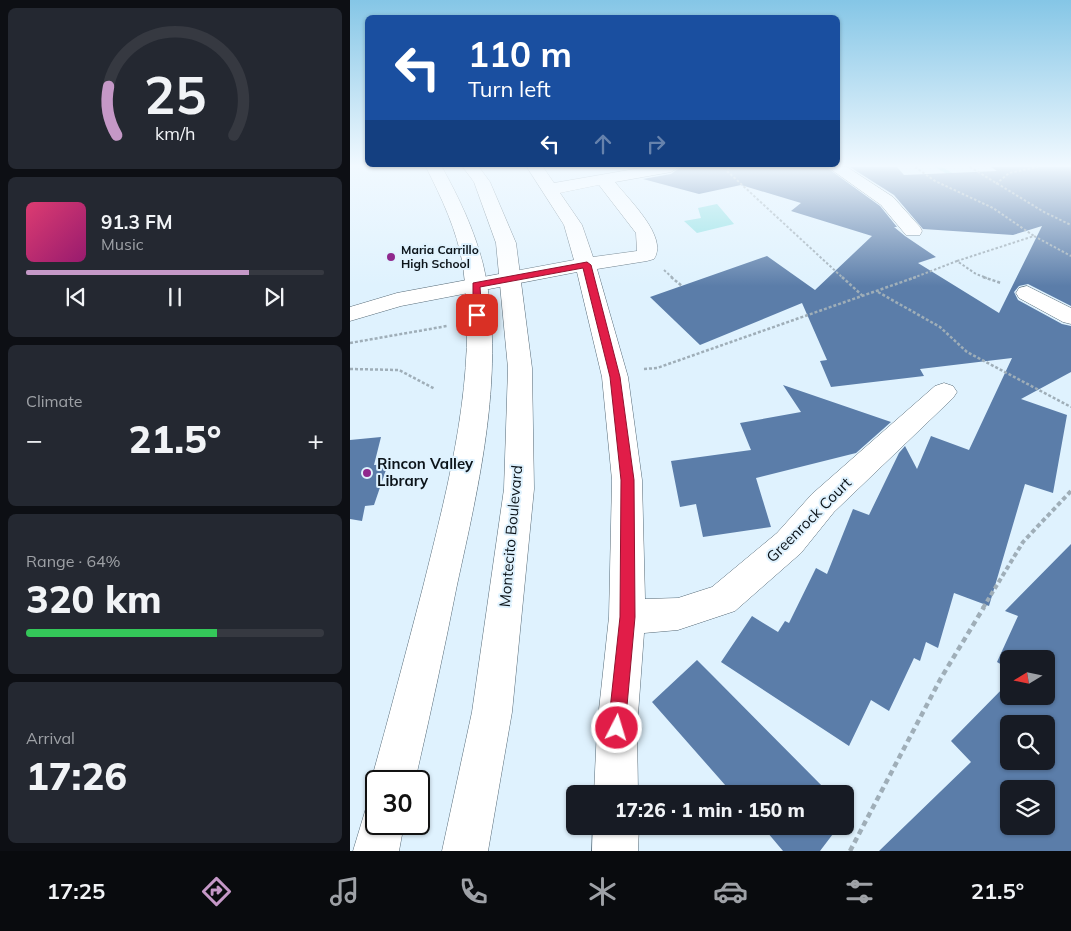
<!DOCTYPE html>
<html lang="en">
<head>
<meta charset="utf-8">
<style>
	:root { --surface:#171b24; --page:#242831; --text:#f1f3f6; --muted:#9ea1a6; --line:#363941; --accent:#c598c7 }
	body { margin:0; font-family:Mulish,sans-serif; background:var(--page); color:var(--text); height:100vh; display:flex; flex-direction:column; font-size:19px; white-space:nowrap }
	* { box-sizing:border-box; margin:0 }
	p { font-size:16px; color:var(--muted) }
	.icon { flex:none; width:28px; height:28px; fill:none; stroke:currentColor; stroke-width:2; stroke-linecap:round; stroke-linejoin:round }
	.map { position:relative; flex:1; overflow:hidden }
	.drawer { display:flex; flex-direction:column; gap:8px; padding:8px; background:#0d0f14; width:350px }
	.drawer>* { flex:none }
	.banner { position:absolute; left:15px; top:15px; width:475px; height:152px; border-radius:8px; box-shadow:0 1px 4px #0004; background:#1a4fa0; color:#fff; overflow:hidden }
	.needle { width:32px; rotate:260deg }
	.controls { position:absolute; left:650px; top:650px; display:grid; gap:10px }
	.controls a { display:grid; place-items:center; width:55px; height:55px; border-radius:8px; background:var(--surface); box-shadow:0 1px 4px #0004; font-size:25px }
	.speed { position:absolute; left:15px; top:770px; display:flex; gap:10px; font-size:25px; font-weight:700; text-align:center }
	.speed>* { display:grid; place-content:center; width:65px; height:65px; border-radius:50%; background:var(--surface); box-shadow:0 1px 4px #0004; line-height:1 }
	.speed .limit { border:2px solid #111; border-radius:8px; background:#fff; color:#111 }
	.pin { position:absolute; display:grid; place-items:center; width:42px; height:42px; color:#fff; margin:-21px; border-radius:10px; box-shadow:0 2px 8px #0006 }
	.me { position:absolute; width:55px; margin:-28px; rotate:5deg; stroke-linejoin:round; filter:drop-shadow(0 0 4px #0008) }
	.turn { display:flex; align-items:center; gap:18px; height:105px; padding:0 20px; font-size:22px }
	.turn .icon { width:65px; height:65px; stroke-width:2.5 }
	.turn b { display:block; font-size:35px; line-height:42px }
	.lanes { display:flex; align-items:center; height:48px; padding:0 20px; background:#0003; justify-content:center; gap:25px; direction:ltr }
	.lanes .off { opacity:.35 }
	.big { font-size:38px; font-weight:800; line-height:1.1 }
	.drawer .card { flex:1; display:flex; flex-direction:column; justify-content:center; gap:8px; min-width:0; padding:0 18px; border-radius:8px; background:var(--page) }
	.drawer .dial { align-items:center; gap:0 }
	.dial svg { height:130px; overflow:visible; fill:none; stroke:var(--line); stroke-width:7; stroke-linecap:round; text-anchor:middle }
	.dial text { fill:var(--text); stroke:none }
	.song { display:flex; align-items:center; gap:15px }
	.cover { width:60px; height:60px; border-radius:8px; background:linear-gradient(135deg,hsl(340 70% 55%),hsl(320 70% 35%)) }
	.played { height:5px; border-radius:2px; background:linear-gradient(90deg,var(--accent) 75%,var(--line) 75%) }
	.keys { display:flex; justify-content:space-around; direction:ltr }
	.heat { display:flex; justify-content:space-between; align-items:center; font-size:28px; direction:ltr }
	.charge { height:8px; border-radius:4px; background:linear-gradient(90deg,#34c759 64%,var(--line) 0) }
	.trip { position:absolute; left:216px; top:785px; width:288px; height:50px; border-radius:8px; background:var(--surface); box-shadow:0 1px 4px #0004; font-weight:800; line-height:50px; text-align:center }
	.tabs { display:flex; height:80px; justify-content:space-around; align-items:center; background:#090b0e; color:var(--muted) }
	.tabs .icon { width:35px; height:35px }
	.tabs .on { color:var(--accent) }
	.tabs b { font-size:22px; color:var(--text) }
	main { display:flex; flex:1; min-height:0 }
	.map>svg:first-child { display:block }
</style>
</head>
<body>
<main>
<section class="drawer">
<div class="card dial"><svg viewBox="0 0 100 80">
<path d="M14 69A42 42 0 1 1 86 69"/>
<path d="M14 69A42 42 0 0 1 9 39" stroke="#c598c7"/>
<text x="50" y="56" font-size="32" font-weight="700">25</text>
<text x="50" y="72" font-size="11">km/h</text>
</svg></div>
<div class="card">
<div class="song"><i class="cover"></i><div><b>91.3 FM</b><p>Music</p></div></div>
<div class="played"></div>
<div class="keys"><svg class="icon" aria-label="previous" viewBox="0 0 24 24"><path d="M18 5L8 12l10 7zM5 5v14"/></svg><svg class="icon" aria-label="pause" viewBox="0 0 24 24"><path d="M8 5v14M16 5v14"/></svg><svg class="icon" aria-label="next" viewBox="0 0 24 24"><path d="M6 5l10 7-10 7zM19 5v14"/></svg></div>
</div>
<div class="card"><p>Climate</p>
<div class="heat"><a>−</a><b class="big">21.5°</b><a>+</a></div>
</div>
<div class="card"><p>Range · 64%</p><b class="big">320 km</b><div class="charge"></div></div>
<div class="card"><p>Arrival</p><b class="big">17:26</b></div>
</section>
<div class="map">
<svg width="721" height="851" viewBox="0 0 721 851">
	<rect width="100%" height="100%" fill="#dff2fe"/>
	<path fill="#91e1e4" d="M 367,204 L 384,224 L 347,233 L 334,221 L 351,218 L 348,208 Z"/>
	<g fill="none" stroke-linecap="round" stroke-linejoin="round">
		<path fill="#91e1e4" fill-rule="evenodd" d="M 585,167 L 592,167 L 614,180 L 609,181 Z"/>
	</g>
	<path fill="#5b7da9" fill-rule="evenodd" d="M 331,167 L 476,167 L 530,206 L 547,227 L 544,227 L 555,236 L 586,257 L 568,263 L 649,313 L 692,226 L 663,235 L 573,229 L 544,195 L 500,167 L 547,167 L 554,175 L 647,171 L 641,167 L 721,167 L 721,306 L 678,284 L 669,286 L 664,292 L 668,300 L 712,324 L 721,326 L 721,372 L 671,399 L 717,415 L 703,493 L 675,484 L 639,606 L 604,593 L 588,648 L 576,642 L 570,661 L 564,658 L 539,711 L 521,700 L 499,746 L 371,662 L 402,616 L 428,632 L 435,621 L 439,623 L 466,568 L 477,574 L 503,509 L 519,515 L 549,453 L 555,446 L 567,469 L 581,436 L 619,450 L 662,358 L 570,369 L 574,376 L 481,387 L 470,361 L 477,360 L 452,303 L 350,345 L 300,297 L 417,256 L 465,290 L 522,236 L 441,211 L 451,203 L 391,185 L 349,194 L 293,179 L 321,174 Z
		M 433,385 L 541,422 L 506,453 L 406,478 L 421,527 L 353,537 L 346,504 L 330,507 L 321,461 L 401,450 L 390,423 L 451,412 Z
		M 31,437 L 24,465 L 38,464 L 24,505 L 15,506 L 12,521 L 0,519 L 0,440 Z
		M 721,544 L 721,851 L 529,851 L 621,762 L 601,741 L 659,682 L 659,696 L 696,696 L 696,659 L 659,659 L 659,669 L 647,662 L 668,616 L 655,611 ZM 659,724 L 696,724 L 696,761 L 659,761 ZM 659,789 L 696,789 L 696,826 L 659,826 Z
		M 347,660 L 363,676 L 480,794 L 383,794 L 302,702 Z
		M 412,826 L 489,826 L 470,851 L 433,851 Z"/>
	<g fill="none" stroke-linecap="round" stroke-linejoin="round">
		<g stroke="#576b78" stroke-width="1">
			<path id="minor" d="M 177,167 L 193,167 L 204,183 L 296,167 L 329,167 L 321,172 L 265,182 C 278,199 319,237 304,259 L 297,261 L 247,269 L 278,377 L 292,480 L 295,599 L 328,598 L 362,587 L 427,533 L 462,494 L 585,386 L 594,383 L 603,386 L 607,392 L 603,398 L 484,512 L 451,553 L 385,611 L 328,630 L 294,633 L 287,728 L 288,794 L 244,794 L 247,728 L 259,617 L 262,480 L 252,377 L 227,272 L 51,306 L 0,321 L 0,307 L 47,293 L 224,260 L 214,225 ZM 249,185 L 286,233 L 287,251 L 243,257 L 232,225 L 210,193 Z
				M 478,167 L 497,167 L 543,197 L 570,227 L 572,231 L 570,235 L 556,235 L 531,205 Z
				M 677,286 L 721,308 L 721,324 L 713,322 L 669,298 L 666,293 L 669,288 Z
				M 243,826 L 289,826 L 288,851 L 242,851 Z"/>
		</g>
		<g stroke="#576b78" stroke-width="1">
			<path id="major" d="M 76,167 L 92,167 C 109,198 124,229 133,264 C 157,367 129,484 107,585 C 94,651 80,716 65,781 L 26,781 L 26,793 L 21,781 C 39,717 56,652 73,587 C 99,482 128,375 113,266 C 107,230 92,199 76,167 Z
				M 113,167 L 129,167 L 140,182 L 166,243 L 182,368 L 184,489 L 162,712 L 138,851 L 92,851 L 122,712 L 154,489 L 158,368 L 146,243 L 124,182 Z
				M 26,804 L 26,824 L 54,824 L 49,851 L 3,851 L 16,808 Z"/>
		</g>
		<path stroke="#9faeb8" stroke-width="2" stroke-dasharray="2.5 2" stroke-linecap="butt" d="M 379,167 L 377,171 L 493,278
			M 565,167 L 585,181 L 643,208 L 684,236
			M 620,167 L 694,212 L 721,225
			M 646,184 L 659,173 L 688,167
			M 607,261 L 684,236 L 721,256
			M 314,270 L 323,278
			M 563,278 L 607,261 L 626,274 L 637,278"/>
		<path stroke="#9faeb8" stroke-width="2.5" stroke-dasharray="3 2" stroke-linecap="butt" d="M 321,277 L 332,286
			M 492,277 L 514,297
			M 633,277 L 651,283
			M 528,292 L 590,327 L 617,352 L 721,407
			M 0,343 L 97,326
			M 0,369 L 49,370 L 85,389
			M 294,369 L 307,368 L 566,277"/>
		<path stroke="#9faeb8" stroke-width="4" stroke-dasharray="4.5 3" stroke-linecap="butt" d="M 633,608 L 673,542 L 721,491"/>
		<path stroke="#9faeb8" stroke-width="4.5" stroke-dasharray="5.5 4" stroke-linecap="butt" d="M 500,851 L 591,678 L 634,607"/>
		<use href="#minor" fill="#fff" fill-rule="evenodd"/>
		<use href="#major" fill="#fff" fill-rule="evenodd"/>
	</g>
	<linearGradient id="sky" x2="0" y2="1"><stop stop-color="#85c6e6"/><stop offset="0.58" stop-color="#f1f9ff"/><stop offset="1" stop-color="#f1f9ff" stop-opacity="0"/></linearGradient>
	<rect width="721" height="286" fill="url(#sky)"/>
	<path fill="#e11d48" stroke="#92132f" d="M 237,262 L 241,265 L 270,377 L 284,480 L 285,617 L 275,728 L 273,734 L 267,737 L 261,734 L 258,728 L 270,617 L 271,480 L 260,377 L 233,268 L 130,287 L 132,315 L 127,318 L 123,315 L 123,283 Z"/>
	<g fill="#90288d" stroke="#dff2fe" stroke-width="2">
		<circle cx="41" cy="257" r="5"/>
		<circle cx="17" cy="473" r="5"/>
	</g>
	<g text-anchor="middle" stroke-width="4" stroke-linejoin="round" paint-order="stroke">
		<g font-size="12" font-weight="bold" fill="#0c141a" stroke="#dff2fe" text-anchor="start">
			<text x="51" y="254">Maria Carrillo<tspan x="51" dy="14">High School</tspan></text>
		</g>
		<g font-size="15" font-weight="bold" fill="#0c141a" stroke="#dff2fe" text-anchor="start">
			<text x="27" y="469">Rincon Valley<tspan x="27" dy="17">Library</tspan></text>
		</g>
		<g font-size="15" fill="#0c141a" stroke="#dff2fe">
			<text transform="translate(459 520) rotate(-45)" y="5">Greenrock Court</text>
			<text transform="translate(161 536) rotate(-85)" y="5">Montecito Boulevard</text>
		</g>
	</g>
</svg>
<div class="controls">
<a><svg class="needle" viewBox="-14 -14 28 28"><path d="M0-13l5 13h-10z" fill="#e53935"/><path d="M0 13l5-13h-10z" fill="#9ea1a6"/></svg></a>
<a><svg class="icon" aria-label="search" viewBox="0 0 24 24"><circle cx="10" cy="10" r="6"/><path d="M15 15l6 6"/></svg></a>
<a><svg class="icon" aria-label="layers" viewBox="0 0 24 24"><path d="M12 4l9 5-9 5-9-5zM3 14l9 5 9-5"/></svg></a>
</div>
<div class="speed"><div class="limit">30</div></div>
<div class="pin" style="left:127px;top:315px;background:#d93025"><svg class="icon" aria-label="arrive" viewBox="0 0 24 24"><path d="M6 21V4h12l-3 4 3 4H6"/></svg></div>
<svg class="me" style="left:267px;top:728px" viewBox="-20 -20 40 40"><circle r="17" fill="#e11d48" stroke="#fff" stroke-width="3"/><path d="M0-11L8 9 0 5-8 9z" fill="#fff"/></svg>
<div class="trip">17:26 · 1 min · 150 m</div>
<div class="banner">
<div class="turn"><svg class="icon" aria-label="left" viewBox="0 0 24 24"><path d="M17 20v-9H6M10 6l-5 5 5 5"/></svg><div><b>110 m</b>Turn left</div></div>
<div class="lanes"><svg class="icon" aria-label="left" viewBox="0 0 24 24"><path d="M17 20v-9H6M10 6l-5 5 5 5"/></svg><svg class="icon off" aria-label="ahead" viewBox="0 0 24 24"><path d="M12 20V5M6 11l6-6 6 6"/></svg><svg class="icon off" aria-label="right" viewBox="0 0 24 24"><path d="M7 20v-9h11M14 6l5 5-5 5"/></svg></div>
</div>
</div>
</main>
<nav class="tabs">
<b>17:25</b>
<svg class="icon on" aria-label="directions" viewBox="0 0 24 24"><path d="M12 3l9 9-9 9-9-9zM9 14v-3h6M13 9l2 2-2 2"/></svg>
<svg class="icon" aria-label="music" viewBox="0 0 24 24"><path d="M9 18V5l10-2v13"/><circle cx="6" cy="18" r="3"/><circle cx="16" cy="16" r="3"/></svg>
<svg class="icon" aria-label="phone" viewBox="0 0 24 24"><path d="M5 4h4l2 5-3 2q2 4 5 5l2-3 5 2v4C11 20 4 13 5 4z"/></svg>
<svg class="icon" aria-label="climate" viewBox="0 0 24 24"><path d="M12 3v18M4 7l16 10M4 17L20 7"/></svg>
<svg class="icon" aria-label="car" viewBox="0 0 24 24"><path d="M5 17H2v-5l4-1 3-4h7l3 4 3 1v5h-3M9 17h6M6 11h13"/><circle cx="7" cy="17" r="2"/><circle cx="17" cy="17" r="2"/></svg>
<svg class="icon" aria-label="filters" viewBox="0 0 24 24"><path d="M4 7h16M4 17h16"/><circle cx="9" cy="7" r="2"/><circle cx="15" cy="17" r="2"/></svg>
<b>21.5°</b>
</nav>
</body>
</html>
